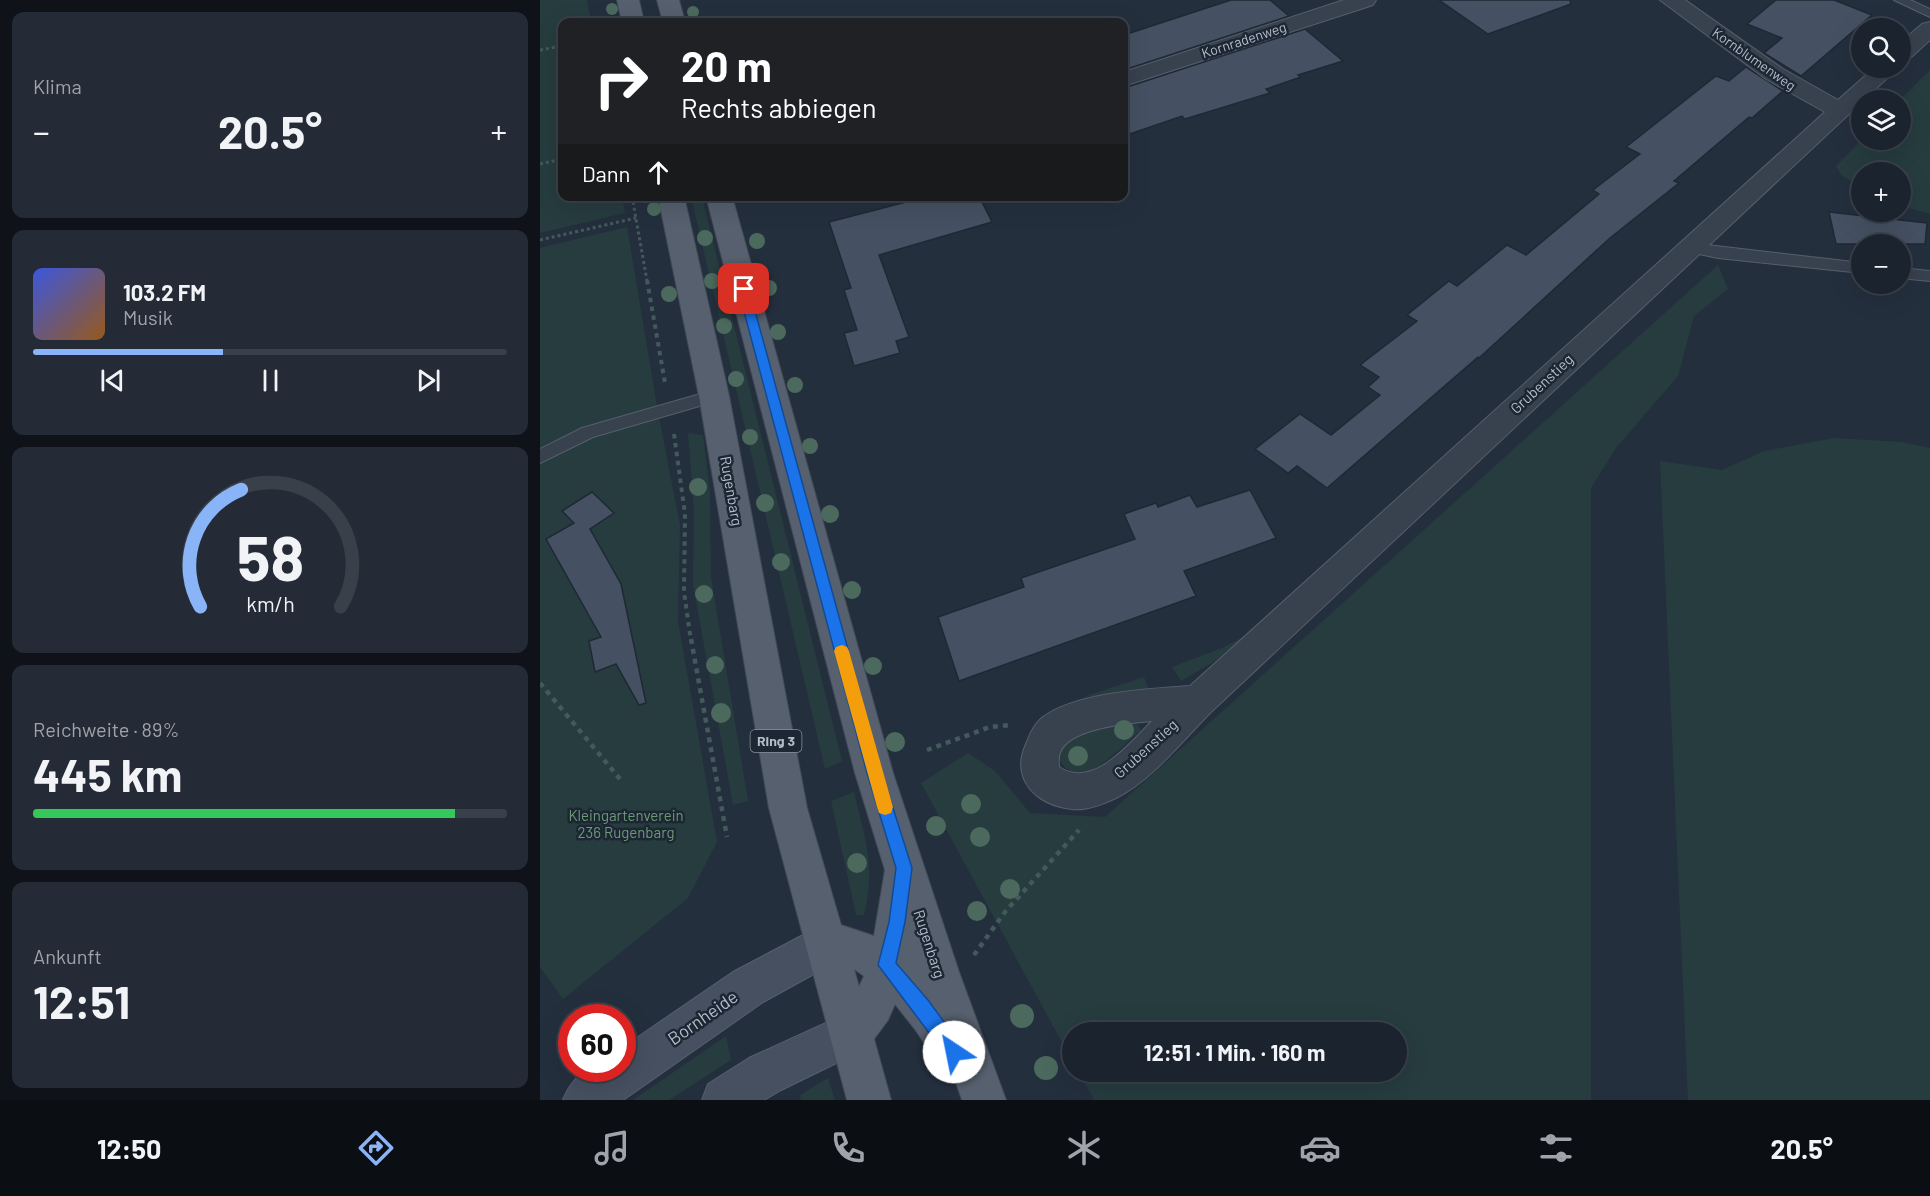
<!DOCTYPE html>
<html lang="de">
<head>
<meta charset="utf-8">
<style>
	:root { --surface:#1b232e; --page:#242b36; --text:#f1f3f6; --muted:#a0a4aa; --line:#39404a; --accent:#8ab4f8 }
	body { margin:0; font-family:Barlow,sans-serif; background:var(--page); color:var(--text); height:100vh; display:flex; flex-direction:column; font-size:22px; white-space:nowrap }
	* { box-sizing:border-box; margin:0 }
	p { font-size:20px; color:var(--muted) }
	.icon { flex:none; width:33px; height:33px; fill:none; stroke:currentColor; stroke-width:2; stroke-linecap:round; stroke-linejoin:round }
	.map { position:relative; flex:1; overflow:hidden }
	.drawer { display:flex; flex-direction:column; gap:12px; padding:12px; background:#0f1319; width:540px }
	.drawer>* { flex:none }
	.banner { position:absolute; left:18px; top:18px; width:570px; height:183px; border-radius:12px; box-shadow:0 6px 24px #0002,0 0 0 2px var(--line); background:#202124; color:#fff; overflow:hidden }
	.fabs { position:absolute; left:1311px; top:18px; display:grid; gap:12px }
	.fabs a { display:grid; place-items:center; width:60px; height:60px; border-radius:50%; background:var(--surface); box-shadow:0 6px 24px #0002,0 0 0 2px var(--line); font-size:30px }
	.speed { position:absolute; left:18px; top:1004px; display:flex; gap:12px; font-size:30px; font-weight:700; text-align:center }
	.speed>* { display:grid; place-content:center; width:78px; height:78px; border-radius:50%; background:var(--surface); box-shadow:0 6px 24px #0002,0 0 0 2px var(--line); line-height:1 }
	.speed .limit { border:9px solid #d22; background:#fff; color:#111 }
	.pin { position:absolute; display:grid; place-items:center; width:51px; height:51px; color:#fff; margin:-26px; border-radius:12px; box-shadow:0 3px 9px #0006 }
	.me { position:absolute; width:66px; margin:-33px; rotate:326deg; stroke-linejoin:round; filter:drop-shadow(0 0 4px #0008) }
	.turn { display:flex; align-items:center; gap:21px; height:126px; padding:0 24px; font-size:27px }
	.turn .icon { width:78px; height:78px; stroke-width:2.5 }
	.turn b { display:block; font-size:42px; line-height:51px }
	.then { display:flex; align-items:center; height:57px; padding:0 24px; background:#0003; gap:12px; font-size:22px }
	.big { font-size:45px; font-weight:700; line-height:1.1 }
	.drawer .widget { flex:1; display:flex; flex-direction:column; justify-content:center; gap:9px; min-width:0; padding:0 21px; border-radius:12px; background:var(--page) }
	.drawer .dial { align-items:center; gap:0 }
	.dial svg { height:156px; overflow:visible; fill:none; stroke:var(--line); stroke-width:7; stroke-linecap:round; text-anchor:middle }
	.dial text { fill:var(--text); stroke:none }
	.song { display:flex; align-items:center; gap:18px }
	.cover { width:72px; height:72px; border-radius:9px; background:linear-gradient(135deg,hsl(230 70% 55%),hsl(30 70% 35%)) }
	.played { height:6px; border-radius:3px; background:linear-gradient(90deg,var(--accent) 40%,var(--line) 40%) }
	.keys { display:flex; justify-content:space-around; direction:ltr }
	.heat { display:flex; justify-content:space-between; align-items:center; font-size:33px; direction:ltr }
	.charge { height:9px; border-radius:4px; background:linear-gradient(90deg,#34c759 89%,var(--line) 0) }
	.trip { position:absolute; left:522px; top:1022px; width:345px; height:60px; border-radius:30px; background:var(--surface); box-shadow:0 6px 24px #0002,0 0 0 2px var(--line); font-weight:700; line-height:60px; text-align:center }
	.menu { display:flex; height:96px; justify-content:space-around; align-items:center; background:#0b0e12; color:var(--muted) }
	.menu .icon { width:42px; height:42px }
	.menu .active { color:var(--accent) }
	.menu b { font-size:27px; color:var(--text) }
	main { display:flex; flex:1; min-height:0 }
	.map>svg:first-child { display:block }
</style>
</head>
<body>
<main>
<section class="drawer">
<div class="widget"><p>Klima</p>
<div class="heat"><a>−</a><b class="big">20.5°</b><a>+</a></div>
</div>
<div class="widget">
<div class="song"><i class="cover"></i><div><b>103.2 FM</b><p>Musik</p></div></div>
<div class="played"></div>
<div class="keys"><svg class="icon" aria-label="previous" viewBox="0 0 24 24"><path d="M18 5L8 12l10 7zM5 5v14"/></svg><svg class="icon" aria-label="pause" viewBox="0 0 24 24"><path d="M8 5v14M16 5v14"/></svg><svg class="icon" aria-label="next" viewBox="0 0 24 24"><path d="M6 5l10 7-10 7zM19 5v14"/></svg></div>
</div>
<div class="widget dial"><svg viewBox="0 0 100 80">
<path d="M14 69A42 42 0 1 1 86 69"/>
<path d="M14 69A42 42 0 0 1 35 9" stroke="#8ab4f8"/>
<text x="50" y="56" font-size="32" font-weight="700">58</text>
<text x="50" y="72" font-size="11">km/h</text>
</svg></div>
<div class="widget"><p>Reichweite · 89%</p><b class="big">445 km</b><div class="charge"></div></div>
<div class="widget"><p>Ankunft</p><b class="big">12:51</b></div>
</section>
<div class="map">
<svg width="1390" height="1100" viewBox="0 0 1390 1100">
	<rect width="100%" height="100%" fill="#242f3e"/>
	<path fill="#263c3f" d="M 0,0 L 47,0 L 51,22 L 22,22 L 22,196 L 82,197 L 85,213 L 0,233 Z
		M 1390,70 L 1390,214 L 1361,206 L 1360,172 L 1322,172 L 1321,187 L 1301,175 L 1296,166 L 1322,140 L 1360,140 L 1360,100 Z
		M 151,197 L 162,197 L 302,761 L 285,769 Z
		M 87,227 L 118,412 L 140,525 L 138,621 L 177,842 L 148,898 L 23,999 L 0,967 L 0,248 Z
		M 1178,265 L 1188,289 L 1154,316 L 1138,376 L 1076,448 L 1051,488 L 1051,1100 L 554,1100 L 538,1071 L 856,1071 L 856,1032 L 532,1032 L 532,1061 L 381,783 L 428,753 L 455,771 L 490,813 L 565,817 Z
		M 148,433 L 163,435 L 170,492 L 171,577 L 208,801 L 193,805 L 153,584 L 154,511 Z
		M 1294,438 L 1361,442 L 1390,448 L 1390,1100 L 1148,1100 L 1120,461 L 1182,470 L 1224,451 Z
		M 705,636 L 675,661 L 641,681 L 632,667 L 682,648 Z
		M 604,677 L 609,690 L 593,694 L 543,697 Z
		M 594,720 L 601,730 C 585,744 569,761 550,771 C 533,780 508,760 524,743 C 534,731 578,725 594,720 Z
		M 314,792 C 325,838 336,867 324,915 L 316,915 L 291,801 Z
		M 186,1036 L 191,1060 L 129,1100 L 93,1100 Z
		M 288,1078 L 295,1100 L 261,1100 L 260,1095 Z"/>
	<path fill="#455162" stroke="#1f2835" stroke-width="1.5" d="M 691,0 L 730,0 L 749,16 L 584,70 L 584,35 Z
		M 899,0 L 1030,0 L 1031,4 L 948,34 Z
		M 1236,0 L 1294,0 L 1332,15 L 1261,76 L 1224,53 L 1242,38 L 1207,24 Z
		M 765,29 L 803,61 L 758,75 L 761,77 L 726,89 L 730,93 L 645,119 L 642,116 L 584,136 L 584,88 Z
		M 1206,67 L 1243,91 L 1212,118 L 1209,117 L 1134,181 L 1139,183 L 1070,238 L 939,358 L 938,357 L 787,488 L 757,466 L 748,473 L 715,449 L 760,414 L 791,435 L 840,395 L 828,387 L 839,377 L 820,365 L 877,321 L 867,315 L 909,281 L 917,286 L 967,245 L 986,255 L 1059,194 L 1053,190 L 1100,154 L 1086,147 L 1176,76 L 1189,81 Z
		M 389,196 L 439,196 L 452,222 L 339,255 L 369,337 L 356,341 L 360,353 L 314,366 L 304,333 L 317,330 L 304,290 L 311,288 L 289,222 Z
		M 1289,212 L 1387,223 L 1385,244 L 1296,244 Z
		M 710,490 L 736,538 L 644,571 L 656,596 L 419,681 L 398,617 L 484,587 L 481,578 L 595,539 L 584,514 L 616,503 L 618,507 L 650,495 L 657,507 Z
		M 52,492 L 74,513 L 50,529 L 81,584 L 106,703 L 99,705 L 76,664 L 55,672 L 49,641 L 61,637 L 6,539 L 34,523 L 22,511 Z"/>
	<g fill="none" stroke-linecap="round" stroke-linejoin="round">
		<g stroke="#565f6c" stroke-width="2">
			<path id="lane" d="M 1354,0 L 1370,0 L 1390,9 L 1390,17 Z
				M 1150,243 L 1322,263 L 1322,273 L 1178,258 L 1145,251 L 1143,248 L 1145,245 Z
				M 1360,268 L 1390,271 L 1390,281 L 1360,278 Z
				M 174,390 L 180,392 L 182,396 L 180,400 L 53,437 L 0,463 L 0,449 L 42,428 Z"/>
		</g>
		<g stroke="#565f6c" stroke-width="2">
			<path id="street" d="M 804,0 L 836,0 L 833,5 L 584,86 L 584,72 Z
				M 1120,0 L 1145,0 L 1243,69 L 1298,100 L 1334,68 L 1358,68 L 671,712 C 643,740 611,781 576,798 C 563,804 546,811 532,809 C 497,805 470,780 486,744 C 490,734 494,724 503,717 C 538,692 608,689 650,686 L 1285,112 L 1226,79 ZM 612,721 C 590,743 553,790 519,767 C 519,762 518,757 520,753 C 528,728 590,723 612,721 Z
				M 1390,22 L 1390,40 L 1368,60 L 1360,62 L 1360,43 L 1382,24 Z"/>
		</g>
		<g stroke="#565f6c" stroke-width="2">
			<path id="secondary" d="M 286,923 L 301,929 L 307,944 L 301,959 L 223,1002 L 83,1100 L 23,1100 C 36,1068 52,1068 82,1068 L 82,1048 L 193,972 Z
				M 310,1012 L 325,1019 L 332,1034 L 325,1049 L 241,1090 L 224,1100 L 162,1100 L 168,1084 L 209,1058 Z"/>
		</g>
		<g stroke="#414a57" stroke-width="2">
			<path id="primary" d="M 77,0 L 99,0 L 104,22 L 82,22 Z
				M 117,0 L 139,0 L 145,22 L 123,22 Z
				M 118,196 L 144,196 L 189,396 L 267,808 L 301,925 L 334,936 L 345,870 L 315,773 L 166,196 L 192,196 L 353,773 L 419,972 L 466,1100 L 422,1100 L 413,1074 L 400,1068 L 377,1032 L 355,1004 L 348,1020 L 334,1039 L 351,1100 L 307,1100 L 229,808 L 159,396 ZM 314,969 L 324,976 L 319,987 Z"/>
		</g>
		<path stroke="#44595c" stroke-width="3" stroke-dasharray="3 3" stroke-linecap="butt" d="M 0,50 L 22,46
			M 0,164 L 22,159
			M 92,196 L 107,281
			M 0,240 L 96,218"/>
		<path stroke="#44595c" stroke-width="4" stroke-dasharray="4.5 4.5" stroke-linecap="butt" d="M 107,280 L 125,383
			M 134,434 L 145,514 L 144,592 L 151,641"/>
		<path stroke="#44595c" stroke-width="4.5" stroke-dasharray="5 5" stroke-linecap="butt" d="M 151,639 L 187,837
			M 0,683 L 80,779
			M 387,750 L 450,727 L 471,725
			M 434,955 L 465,912 L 539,830"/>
		<use href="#lane" fill="#38414e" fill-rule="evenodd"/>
		<use href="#street" fill="#38414e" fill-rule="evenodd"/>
		<use href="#secondary" fill="#465061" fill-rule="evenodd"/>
		<use href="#primary" fill="#56606e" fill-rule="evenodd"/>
	</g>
	<g fill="#4b6a5d">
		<circle cx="72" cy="9" r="6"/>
		<circle cx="153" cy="12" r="6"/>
		<circle cx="114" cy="209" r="7"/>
		<circle cx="165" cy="238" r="8"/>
		<circle cx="217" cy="241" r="8"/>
		<circle cx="172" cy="281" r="8"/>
		<circle cx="229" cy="288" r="8"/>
		<circle cx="129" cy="294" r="8"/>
		<circle cx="184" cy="326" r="8"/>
		<circle cx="238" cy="332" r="8"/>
		<circle cx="196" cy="379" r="8"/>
		<circle cx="255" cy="385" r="8"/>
		<circle cx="210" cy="437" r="8"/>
		<circle cx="270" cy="446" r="8"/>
		<circle cx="158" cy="487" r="9"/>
		<circle cx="225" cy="503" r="9"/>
		<circle cx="290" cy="514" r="9"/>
		<circle cx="241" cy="562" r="9"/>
		<circle cx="312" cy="590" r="9"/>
		<circle cx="164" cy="594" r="9"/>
		<circle cx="175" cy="665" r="9"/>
		<circle cx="333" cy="666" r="9"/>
		<circle cx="181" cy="713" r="10"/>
		<circle cx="584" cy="730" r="10"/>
		<circle cx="355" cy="742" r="10"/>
		<circle cx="538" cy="756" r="10"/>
		<circle cx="431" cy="804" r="10"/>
		<circle cx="396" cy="826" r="10"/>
		<circle cx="440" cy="837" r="10"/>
		<circle cx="317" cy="863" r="10"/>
		<circle cx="470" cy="889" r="10"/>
		<circle cx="437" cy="911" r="10"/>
		<circle cx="482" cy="1016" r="12"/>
		<circle cx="506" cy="1068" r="12"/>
	</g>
	<path fill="#1a73e8" stroke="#114b97" stroke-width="1.5" d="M 204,285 L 209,289 L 342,773 L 372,868 L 365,922 L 356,963 L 388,1000 L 421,1045 L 423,1052 L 421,1058 L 414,1061 L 408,1058 L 338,965 L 349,922 L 356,868 L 327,773 L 198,289 Z"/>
	<path fill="#f59e0b" d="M 302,645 L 307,647 L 309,651 L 353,807 L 351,813 L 345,815 L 339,813 L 337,807 L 294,651 L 296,647 Z"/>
	<g text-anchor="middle" stroke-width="5" stroke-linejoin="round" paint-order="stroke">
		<g font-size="14" fill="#b4bcc9" stroke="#1d2633">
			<text transform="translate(704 40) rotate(-18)" y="5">Kornradenweg</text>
			<text transform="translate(1214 59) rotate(35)" y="5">Kornblumenweg</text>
		</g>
		<rect fill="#1d2633" stroke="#878f9c" stroke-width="1.5" x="210.5" y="730" width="51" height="22" rx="4.5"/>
		<g font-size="14" font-weight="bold" fill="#b4bcc9">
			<text x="236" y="746">Ring 3</text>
		</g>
		<g font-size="15" fill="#b4bcc9" stroke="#1d2633">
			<text transform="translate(1002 384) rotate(-43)" y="5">Grubenstieg</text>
			<text transform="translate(191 491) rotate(80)" y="5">Rugenbarg</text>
			<text transform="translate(606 749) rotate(-42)" y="5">Grubenstieg</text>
			<text transform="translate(389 944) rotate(72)" y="5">Rugenbarg</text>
		</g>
		<g font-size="15" fill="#6b9a76" stroke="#1d2633">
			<text x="86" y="821">Kleingartenverein<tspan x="86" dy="17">236 Rugenbarg</tspan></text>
		</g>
		<g font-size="18" fill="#b4bcc9" stroke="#1d2633">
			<text transform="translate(163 1018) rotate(-35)" y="6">Bornheide</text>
		</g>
	</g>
</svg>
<div class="fabs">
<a><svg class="icon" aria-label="search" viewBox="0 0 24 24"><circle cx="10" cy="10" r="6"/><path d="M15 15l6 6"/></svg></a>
<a><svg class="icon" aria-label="layers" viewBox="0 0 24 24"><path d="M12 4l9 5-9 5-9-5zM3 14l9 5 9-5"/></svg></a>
<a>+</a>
<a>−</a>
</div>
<div class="speed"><div class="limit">60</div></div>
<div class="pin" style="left:204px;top:289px;background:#d93025"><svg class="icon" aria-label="arrive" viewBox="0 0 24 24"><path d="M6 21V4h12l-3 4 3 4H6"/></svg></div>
<svg class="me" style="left:414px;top:1052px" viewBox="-20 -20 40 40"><circle r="19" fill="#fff"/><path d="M0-13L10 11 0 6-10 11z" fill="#1a73e8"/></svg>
<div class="trip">12:51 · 1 Min. · 160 m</div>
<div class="banner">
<div class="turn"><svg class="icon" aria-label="right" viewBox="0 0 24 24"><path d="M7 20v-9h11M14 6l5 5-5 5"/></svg><div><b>20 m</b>Rechts abbiegen</div></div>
<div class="then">Dann<svg class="icon" aria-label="ahead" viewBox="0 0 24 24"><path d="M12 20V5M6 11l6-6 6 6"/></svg></div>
</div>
</div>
</main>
<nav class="menu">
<b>12:50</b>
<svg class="icon active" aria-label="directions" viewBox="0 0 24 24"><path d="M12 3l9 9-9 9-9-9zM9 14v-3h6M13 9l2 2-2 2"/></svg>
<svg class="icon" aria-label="music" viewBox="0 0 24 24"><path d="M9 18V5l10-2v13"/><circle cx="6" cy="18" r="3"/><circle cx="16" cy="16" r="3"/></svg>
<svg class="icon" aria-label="phone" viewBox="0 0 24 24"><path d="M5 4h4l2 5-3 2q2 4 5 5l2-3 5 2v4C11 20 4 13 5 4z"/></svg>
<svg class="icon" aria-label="climate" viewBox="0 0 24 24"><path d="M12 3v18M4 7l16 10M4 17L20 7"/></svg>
<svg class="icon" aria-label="car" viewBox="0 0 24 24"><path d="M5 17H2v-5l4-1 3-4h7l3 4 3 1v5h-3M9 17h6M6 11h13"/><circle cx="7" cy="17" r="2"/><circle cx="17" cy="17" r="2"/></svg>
<svg class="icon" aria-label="filters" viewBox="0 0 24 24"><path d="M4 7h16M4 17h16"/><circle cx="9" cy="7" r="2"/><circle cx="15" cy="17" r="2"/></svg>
<b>20.5°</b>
</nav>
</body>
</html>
